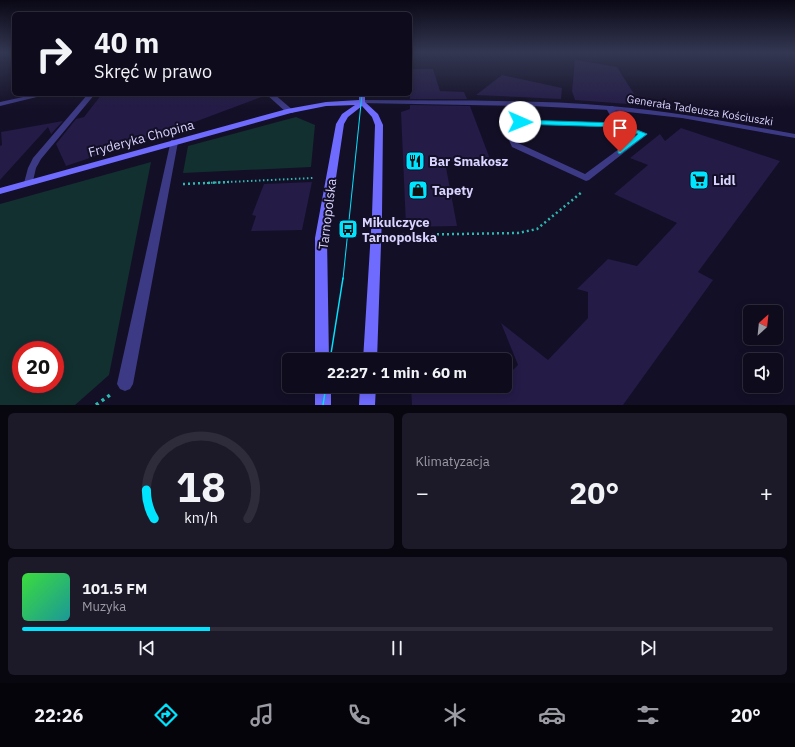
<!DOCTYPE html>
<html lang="pl">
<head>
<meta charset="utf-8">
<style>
	:root { --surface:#0e0b1c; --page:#1c1929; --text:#f1f3f6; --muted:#9b9ba3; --line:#2e2b3b; --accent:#00e5ff }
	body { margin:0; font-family:"IBM Plex Sans",sans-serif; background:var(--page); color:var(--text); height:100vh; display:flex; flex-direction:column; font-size:15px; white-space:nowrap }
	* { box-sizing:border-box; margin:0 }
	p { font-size:13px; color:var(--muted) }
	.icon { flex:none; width:22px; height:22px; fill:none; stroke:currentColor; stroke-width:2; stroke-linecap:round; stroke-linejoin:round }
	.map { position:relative; height:405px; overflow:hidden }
	.details { display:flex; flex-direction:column; gap:8px; padding:8px; background:#08060f; flex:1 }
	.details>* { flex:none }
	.top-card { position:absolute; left:12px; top:12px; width:400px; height:84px; border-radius:6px; box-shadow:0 2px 10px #0003,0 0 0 1px var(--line); background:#0e0b1c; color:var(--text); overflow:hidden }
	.needle { width:26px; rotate:27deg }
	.buttons { position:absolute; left:743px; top:305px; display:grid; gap:8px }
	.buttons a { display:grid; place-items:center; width:40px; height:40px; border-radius:6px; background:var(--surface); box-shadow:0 2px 10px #0003,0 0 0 1px var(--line); font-size:20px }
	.speed { position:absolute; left:12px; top:341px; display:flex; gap:8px; font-size:20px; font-weight:700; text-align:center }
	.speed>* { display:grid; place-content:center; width:52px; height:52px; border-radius:50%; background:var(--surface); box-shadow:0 2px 10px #0003,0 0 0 1px var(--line); line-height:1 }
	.speed .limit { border:6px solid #d22; background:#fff; color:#111 }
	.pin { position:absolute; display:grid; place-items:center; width:34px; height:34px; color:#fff; margin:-41px -17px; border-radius:50% 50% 50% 0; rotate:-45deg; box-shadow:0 0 4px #0007 }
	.pin .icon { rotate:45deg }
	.me { position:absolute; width:44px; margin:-22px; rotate:91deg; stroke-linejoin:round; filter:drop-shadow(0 0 3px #0008) }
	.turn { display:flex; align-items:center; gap:14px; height:84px; padding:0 16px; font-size:18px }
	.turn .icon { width:52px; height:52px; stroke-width:2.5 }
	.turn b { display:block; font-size:28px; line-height:34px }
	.big { font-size:30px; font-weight:700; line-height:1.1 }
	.details .card { flex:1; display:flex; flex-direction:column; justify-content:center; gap:6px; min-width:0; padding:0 14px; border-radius:6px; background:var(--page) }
	.details .dial { align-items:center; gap:0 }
	.dial svg { height:104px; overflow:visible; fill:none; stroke:var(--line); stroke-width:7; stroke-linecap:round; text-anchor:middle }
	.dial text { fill:var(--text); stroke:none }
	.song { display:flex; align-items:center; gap:12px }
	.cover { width:48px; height:48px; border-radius:6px; background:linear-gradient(135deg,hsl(120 70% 55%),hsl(180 70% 35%)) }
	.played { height:4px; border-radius:2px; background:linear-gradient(90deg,var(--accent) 25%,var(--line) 25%) }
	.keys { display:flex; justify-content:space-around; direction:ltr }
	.heat { display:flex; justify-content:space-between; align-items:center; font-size:22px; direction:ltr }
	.details .tiles { flex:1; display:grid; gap:8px; grid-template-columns:1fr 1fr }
	.card:last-child { grid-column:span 2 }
	.trip { position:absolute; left:282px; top:353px; width:230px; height:40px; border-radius:6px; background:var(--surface); box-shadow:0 2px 10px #0003,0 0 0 1px var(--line); font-weight:700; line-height:40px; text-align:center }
	.menu { display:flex; height:64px; justify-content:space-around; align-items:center; background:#06040b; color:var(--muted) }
	.menu .icon { width:28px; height:28px }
	.menu .active { color:var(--accent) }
	.menu b { font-size:18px; color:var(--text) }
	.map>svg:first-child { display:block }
</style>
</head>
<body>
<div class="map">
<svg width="795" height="405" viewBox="0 0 795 405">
	<rect width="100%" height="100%" fill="#130f26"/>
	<path fill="#12302f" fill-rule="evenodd" d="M 296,117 L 315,125 L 311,167 L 183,173 L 188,146 Z
		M 151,162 L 109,375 L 75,405 L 0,405 L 0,204 ZM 21,350 L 55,350 L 55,384 L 21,384 Z"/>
	<path fill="#241b47" d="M 575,60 L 617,67 L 641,105 L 575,100 L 572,91 Z
		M 410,69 L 433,69 L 440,91 L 464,92 L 467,99 L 410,99 Z
		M 502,75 L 562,88 L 561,99 L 476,95 Z
		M 102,94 L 264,94 L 264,96 L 176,129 L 66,166 L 56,144 L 76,119 L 84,117 Z
		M 410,105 L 470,106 L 490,159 L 460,159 L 460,162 L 445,162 L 457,226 L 406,227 L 401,112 L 410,109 Z
		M 63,121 L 51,134 L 48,127 L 0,180 L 0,146 L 2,145 L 1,132 Z
		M 681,128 L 780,161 L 698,272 L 713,280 L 623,405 L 412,405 L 411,386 L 505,386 L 505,378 L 518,365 L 501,323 L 548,360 L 588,318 L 588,292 L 577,289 L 608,259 L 637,266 L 677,223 L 614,194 L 648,165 L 630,158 L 660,134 L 665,141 Z
		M 312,182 L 302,230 L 251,231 L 256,216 L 252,215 L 264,184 Z"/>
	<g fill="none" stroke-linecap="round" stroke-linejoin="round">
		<path stroke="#2fb8b0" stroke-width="2" stroke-dasharray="1.5 2.5" stroke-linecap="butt" d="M 207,183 L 313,178"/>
		<path stroke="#2fb8b0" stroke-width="2.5" stroke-dasharray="2 3" stroke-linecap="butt" d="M 183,184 L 229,182
			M 397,235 L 518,233 L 537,229 L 582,192"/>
		<path stroke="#2fb8b0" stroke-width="3.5" stroke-dasharray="3 4" stroke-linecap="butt" d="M 96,405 L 110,395"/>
		<path fill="#3d3a85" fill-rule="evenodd" d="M 266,94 L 274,94 L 294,111 L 293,113 L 287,113 Z
			M 607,106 L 613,106 L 622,123 L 648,134 L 589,180 L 586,181 L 512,147 L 501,122 L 505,120 L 614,123 L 606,108 ZM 510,124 L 618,127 L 638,135 L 585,174 L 518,143 Z
			M 171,140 L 177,140 L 178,142 L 133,384 L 130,389 L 125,391 L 120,389 L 117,384 Z"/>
		<path fill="#3d3a85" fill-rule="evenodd" d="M 37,94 L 49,94 L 0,106 L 0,102 Z
			M 88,94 L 95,94 L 41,159 L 36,168 L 32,185 L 26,185 L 24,183 L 28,168 L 33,158 Z
			M 362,100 C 444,101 527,99 610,106 C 672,111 733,123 795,134 L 795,138 L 682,118 L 610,110 L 531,106 L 360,103 L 360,101 Z"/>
		<path fill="#6f6bff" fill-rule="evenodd" d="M 359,94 L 365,94 L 365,102 L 378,114 L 383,125 L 382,215 L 377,360 L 363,360 L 372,215 L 375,125 L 372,117 L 362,106 L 348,117 L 344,124 L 327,238 L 329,360 L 315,360 L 315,238 L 336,124 L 342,114 L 355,105 L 326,106 L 291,113 L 0,194 L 0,188 L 287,109 L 326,102 L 359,100 Z
			M 315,386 L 331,386 L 331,405 L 315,405 Z
			M 360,386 L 376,386 L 375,405 L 359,405 Z"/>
		<path stroke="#00e5ff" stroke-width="1" d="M 343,279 L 362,94"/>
		<path stroke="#00e5ff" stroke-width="1.5" d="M 330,360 L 343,278
			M 323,405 L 326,386"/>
	</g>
	<linearGradient id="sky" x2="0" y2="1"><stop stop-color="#0a0815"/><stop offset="0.48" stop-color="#333752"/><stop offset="1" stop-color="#333752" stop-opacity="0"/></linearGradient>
	<rect width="795" height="109" fill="url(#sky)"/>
	<path fill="#00e5ff" stroke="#0095a6" d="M 520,120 L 619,123 L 647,134 L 620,154 L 618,153 L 618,150 L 638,134 L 618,127 L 517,124 L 517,121 Z"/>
	<defs>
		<g id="restaurant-square" transform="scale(1)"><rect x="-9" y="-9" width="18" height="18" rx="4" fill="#00e5ff" stroke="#130f26"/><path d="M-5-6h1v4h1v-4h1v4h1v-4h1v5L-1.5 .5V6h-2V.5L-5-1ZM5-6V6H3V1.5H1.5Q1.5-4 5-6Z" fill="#111"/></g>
		<g id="supermarket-square" transform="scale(1)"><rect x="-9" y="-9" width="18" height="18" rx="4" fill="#00e5ff" stroke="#130f26"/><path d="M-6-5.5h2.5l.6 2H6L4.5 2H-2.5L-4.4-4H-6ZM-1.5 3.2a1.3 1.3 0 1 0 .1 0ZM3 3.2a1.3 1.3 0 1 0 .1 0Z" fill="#111"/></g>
		<g id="shop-square" transform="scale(1)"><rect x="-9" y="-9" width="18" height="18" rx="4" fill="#00e5ff" stroke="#130f26"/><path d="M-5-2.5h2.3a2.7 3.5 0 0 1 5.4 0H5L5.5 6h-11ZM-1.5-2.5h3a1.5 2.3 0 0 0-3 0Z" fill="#111"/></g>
		<g id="bus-square" transform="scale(1)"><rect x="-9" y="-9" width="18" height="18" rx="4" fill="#00e5ff" stroke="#130f26"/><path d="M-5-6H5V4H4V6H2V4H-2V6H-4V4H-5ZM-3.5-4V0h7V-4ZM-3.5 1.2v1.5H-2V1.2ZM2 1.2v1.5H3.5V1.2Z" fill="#111"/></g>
	</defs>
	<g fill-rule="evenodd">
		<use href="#restaurant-square" x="415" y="161"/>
		<use href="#supermarket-square" x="699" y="180"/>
		<use href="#shop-square" x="418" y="190"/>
		<use href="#bus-square" x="348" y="229"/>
	</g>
	<g text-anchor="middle" stroke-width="4" stroke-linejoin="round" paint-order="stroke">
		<g font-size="11" fill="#d9d4ff" stroke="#130f26">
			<text transform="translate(700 110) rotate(9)" y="4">Generała Tadeusza Kościuszki</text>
		</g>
		<g font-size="13" fill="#d9d4ff" stroke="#130f26">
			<text transform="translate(141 138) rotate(-15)" y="5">Fryderyka Chopina</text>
			<text transform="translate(327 214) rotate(-83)" y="5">Tarnopolska</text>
		</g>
		<g font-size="13" font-weight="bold" fill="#d9d4ff" stroke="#130f26" text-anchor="start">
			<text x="429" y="166">Bar Smakosz</text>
			<text x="713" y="185">Lidl</text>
			<text x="432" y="195">Tapety</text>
			<text x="362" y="227">Mikulczyce<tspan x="362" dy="15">Tarnopolska</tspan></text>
		</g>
	</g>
</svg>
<div class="buttons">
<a><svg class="needle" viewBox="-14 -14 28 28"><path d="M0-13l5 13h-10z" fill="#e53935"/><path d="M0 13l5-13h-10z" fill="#9b9ba3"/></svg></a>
<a><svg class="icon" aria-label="sound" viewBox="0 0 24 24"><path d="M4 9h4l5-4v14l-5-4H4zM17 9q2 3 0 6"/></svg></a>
</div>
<div class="speed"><div class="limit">20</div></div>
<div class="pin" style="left:620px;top:152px;background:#d93025"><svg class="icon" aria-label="arrive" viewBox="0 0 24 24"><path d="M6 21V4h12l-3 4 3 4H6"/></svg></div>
<svg class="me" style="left:520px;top:122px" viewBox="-20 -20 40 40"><circle r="19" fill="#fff"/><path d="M0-13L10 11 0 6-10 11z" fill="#00e5ff"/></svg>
<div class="trip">22:27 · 1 min · 60 m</div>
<div class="top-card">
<div class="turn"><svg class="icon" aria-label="right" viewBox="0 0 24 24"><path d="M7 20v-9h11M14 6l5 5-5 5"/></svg><div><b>40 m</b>Skręć w prawo</div></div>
</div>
</div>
<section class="details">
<div class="tiles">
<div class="card dial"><svg viewBox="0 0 100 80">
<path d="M14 69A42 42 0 1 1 86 69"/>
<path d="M14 69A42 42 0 0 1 8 47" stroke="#00e5ff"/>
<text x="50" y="56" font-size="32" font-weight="700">18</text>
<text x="50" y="72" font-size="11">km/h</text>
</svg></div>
<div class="card"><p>Klimatyzacja</p>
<div class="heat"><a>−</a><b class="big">20°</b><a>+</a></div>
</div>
<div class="card">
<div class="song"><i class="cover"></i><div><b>101.5 FM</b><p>Muzyka</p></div></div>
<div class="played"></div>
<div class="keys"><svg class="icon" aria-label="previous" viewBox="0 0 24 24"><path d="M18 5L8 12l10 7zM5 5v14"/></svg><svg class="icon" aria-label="pause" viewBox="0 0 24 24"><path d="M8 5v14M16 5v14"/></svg><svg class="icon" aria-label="next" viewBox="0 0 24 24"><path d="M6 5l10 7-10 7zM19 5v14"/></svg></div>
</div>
</div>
</section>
<nav class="menu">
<b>22:26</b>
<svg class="icon active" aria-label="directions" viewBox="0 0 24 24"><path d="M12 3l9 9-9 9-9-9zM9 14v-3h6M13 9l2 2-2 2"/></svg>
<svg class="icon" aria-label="music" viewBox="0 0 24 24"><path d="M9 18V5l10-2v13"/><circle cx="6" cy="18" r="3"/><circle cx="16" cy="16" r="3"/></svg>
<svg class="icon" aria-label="phone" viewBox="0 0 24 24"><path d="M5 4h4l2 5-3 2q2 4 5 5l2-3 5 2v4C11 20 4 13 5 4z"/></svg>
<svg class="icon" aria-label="climate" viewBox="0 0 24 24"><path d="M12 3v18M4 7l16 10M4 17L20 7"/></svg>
<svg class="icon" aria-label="car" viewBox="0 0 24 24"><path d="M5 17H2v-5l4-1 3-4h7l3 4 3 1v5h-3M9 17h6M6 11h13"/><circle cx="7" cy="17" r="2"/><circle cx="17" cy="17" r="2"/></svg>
<svg class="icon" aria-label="filters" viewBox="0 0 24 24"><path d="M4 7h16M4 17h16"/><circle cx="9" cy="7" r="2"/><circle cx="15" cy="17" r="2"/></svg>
<b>20°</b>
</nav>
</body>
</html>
